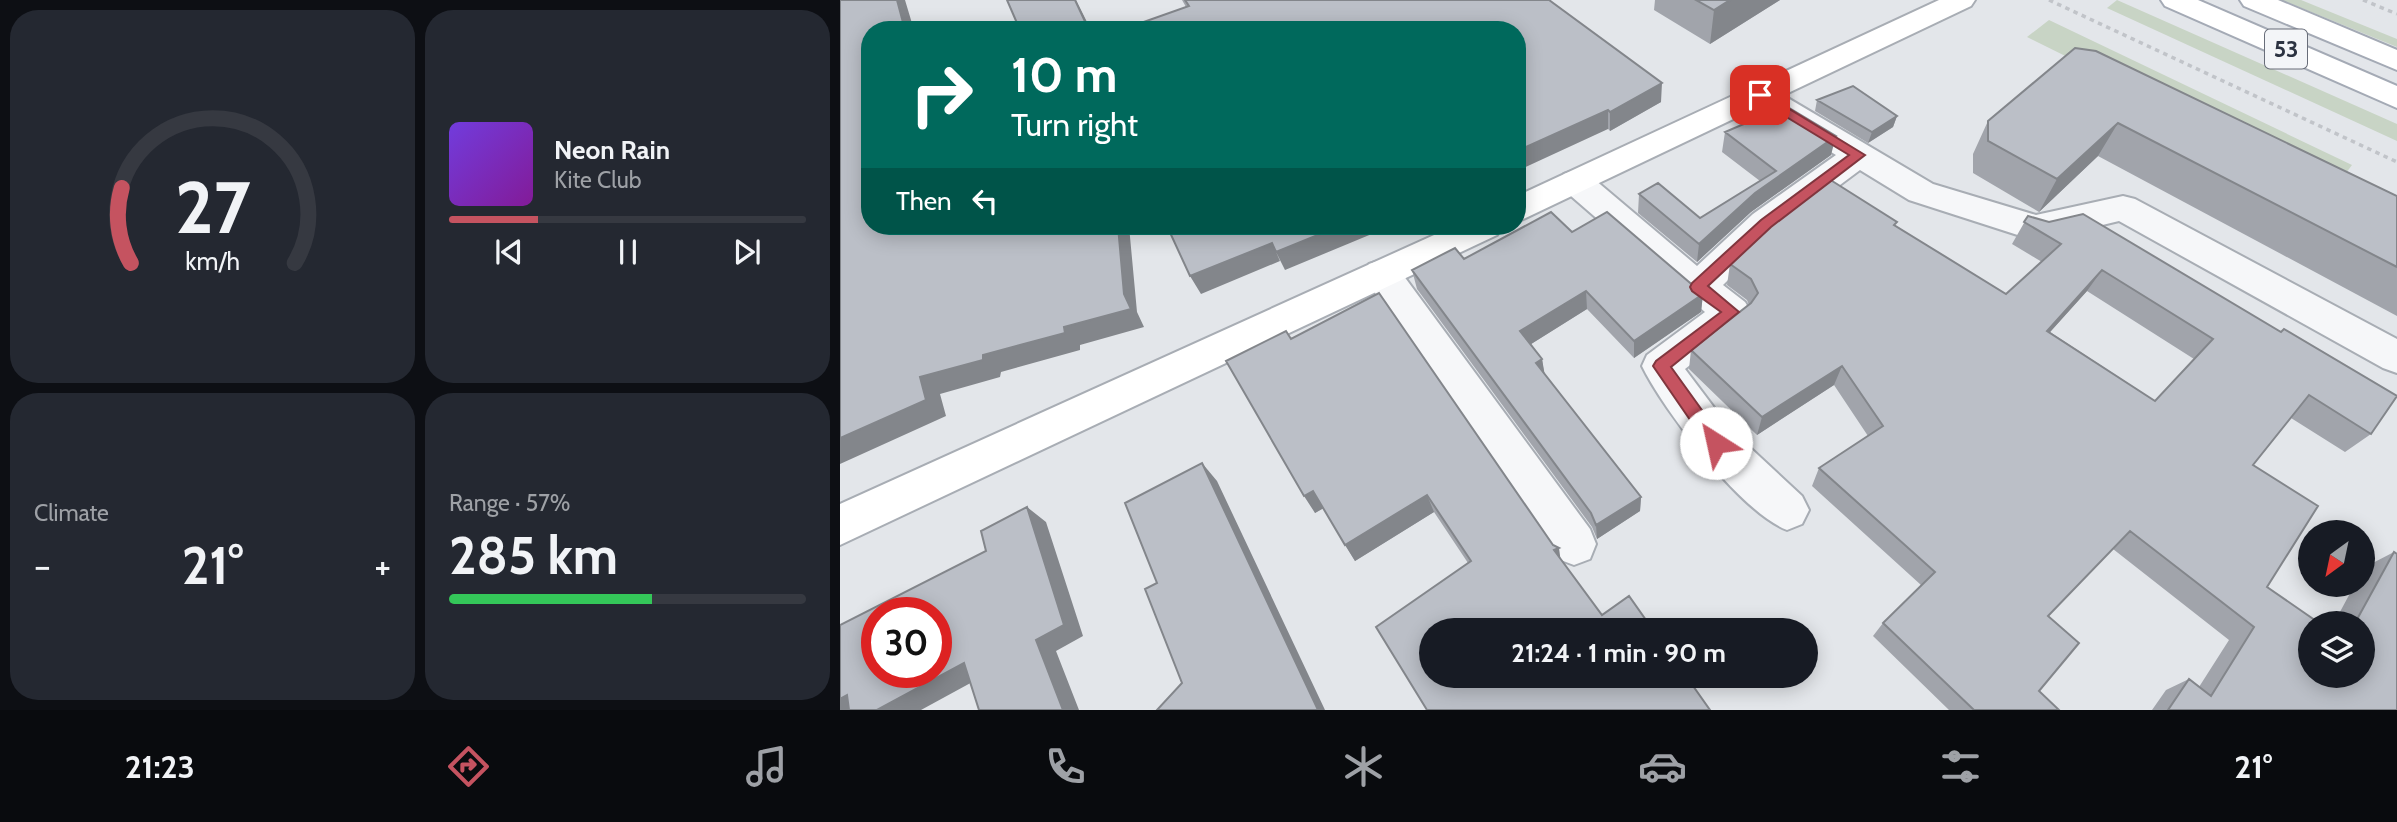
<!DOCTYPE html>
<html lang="en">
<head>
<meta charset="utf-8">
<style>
	:root { --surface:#171b24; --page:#242831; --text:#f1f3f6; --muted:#9ea1a6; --line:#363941; --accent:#c55360 }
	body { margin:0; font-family:Cabin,sans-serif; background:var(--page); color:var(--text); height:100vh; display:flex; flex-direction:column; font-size:26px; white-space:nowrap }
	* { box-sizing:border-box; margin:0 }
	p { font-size:23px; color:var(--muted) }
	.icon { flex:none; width:38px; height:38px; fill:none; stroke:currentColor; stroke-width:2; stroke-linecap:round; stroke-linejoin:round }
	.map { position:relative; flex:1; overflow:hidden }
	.drawer { display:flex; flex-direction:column; gap:10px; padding:10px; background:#0d0f14; width:840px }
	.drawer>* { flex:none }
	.top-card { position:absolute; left:21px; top:21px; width:665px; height:214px; border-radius:28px; box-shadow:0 4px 18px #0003; background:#00695c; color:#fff; overflow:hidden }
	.needle { width:46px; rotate:213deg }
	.buttons { position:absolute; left:1458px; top:520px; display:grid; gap:14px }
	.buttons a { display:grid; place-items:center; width:77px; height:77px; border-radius:50%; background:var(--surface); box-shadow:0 4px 18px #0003; font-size:35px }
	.speed { position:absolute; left:21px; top:597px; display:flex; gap:14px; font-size:35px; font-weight:700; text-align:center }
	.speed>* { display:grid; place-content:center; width:91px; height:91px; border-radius:50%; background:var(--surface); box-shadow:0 4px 18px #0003; line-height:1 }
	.speed .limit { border:10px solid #d22; background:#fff; color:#111 }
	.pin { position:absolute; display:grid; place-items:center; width:60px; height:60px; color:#fff; margin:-30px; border-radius:14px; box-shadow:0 4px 10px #0006 }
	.me { position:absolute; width:77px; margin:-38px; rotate:325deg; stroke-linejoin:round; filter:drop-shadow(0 0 5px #0008) }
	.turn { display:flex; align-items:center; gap:24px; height:147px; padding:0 35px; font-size:32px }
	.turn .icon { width:91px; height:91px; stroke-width:2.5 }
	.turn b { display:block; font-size:49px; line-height:60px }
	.then { display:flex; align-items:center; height:66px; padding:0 35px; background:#0003; gap:14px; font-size:26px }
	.big { font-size:52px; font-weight:800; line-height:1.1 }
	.drawer .tile { flex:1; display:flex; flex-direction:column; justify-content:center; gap:10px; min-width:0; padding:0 24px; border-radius:28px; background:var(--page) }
	.drawer .dial { align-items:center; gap:0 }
	.dial svg { height:182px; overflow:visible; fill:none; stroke:var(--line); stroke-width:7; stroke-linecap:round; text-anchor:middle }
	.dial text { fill:var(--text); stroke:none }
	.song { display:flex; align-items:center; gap:21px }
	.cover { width:84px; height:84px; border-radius:10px; background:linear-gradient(135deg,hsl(260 70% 55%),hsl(290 70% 35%)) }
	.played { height:7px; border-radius:4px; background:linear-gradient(90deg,var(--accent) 25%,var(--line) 25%) }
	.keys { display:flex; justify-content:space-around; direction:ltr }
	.heat { display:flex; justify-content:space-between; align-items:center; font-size:38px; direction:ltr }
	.charge { height:10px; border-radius:5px; background:linear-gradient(90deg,#34c759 57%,var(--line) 0) }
	.drawer .tiles { flex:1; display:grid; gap:10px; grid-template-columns:repeat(2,1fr) }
	.trip { position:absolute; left:579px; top:618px; width:399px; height:70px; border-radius:35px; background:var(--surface); box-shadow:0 4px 18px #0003; font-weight:800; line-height:70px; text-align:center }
	.tab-bar { display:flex; height:112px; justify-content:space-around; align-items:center; background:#090b0e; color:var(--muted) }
	.tab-bar .icon { width:49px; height:49px }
	.tab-bar .active { color:var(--accent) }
	.tab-bar b { font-size:32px; color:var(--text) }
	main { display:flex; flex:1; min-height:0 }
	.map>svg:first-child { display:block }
</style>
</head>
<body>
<main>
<section class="drawer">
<div class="tiles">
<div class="tile dial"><svg viewBox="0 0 100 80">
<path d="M14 69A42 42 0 1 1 86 69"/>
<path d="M14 69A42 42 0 0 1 10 36" stroke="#c55360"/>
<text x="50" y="56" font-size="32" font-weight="700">27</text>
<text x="50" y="72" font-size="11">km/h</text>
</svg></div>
<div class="tile">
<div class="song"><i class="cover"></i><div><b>Neon Rain</b><p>Kite Club</p></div></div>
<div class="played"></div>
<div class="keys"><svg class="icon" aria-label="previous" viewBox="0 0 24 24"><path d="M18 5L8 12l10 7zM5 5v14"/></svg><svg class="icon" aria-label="pause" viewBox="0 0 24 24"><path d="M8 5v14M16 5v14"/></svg><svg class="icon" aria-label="next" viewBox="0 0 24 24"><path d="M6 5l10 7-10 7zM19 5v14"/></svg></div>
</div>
<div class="tile"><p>Climate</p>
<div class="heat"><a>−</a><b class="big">21°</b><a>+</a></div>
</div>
<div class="tile"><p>Range · 57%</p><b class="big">285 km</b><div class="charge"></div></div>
</div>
</section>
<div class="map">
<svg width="1557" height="710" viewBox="0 0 1557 710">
	<rect width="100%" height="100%" fill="#e3e6ea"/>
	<path fill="#c8d4c5" d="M 1277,0 L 1557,124 L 1557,141 L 1267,8 Z
		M 1442,0 L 1461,0 L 1557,39 L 1557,47 Z
		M 1209,20 L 1512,165 L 1494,189 L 1187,37 Z"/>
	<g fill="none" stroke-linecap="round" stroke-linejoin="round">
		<g stroke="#a8adb4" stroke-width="4">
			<path id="street" d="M 920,85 L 931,88 L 1093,184 L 1196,215 L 1283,196 L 1295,199 L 1557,339 L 1557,373 L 1543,368 L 1279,221 L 1196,241 L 1069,200 L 1020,170 L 937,232 L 883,285 L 905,302 L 911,312 L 905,322 L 845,369 L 891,430 L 962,496 L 969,510 L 962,524 L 947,530 C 901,512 824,411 802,366 L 807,355 L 865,312 L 724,190 L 719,182 L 724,174 L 736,170 L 748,174 L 857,266 L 913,214 L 996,155 L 909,102 L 905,95 L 909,88 Z
				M 542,260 L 555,264 L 750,529 L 756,544 L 750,559 L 734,565 L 718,559 L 529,284 L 524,274 L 529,264 Z"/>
		</g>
		<g stroke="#a8adb4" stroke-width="4">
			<path id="secondary" d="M 1099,0 L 1135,0 L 1131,6 L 677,222 L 677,196 Z
				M 614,226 L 662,226 L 657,235 L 0,545 L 0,504 Z"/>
		</g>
		<g stroke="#a4aab5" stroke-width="4">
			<path id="primary" d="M 1321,0 L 1358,0 L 1557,86 L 1557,108 L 1325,6 Z
				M 1400,0 L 1438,0 L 1557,50 L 1557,70 L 1404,6 Z"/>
		</g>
		<path stroke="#c1c4c9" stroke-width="3.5" stroke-dasharray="4.5 4.5" stroke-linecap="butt" d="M 1209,0 L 1557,162
			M 1523,0 L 1557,14"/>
		<use href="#street" fill="#f6f7f9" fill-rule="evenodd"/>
		<use href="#secondary" fill="#fff" fill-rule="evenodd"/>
		<use href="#primary" fill="#fff" fill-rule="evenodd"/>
	</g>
	<path fill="#a1a4ab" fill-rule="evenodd" d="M 342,0 L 709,0 L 821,102 L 770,131 L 677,30 L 346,7 Z
		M 815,0 L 940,0 L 870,44 L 814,10 Z
		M 1235,48 L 1557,196 L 1557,316 L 1258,156 L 1199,212 L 1133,173 L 1133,154 L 1148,121 Z
		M 977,100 L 1057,116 L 1053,127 L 1028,143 L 975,111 Z
		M 885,132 L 991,155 L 911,212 L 857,262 L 798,213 L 799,194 L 860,218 L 920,181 L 882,152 Z
		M 1188,216 L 1531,434 L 1505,452 L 1451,418 L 1413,465 L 1427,587 L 1470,676 L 1522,623 L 1494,623 L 1515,584 L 1522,584 L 1522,572 L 1525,567 L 1554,552 L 1557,710 L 1312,710 L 1326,690 L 1349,679 L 1359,687 L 1389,640 L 1273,549 L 1208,616 L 1199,691 L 1219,710 L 1109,710 L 1033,636 L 1043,623 L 1081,585 L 972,486 L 979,468 L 1028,436 L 994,385 L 917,435 L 849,369 L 851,350 L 909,305 L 907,300 L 887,285 L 890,264 L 1056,226 L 1166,294 L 1202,262 L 1172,244 ZM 1247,291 L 1354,359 L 1315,401 L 1210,332 Z
		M 732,232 L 863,294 L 861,312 L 794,358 L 747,309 L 691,344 L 702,359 L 704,373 L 801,497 L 800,511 L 757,539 L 752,527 L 577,289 L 572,270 L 624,259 Z
		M 451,339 L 720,559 L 762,615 L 628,563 L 594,512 L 515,561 L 483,508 L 475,513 Z"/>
	<path fill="#83868b" d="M 57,0 L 65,0 L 74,30 L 65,30 Z
		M 235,0 L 236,0 L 251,30 L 249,30 Z
		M 890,0 L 940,0 L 870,44 L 874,10 Z
		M 822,83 L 821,102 L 770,131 L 770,112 Z
		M 768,110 L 768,129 L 677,171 L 677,151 Z
		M 1057,116 L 1053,127 L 1028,143 L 1032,132 Z
		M 1278,123 L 1258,156 L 1199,212 L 1217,179 Z
		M 996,136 L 991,155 L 911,212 L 857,262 L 859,244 L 915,193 Z
		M 278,226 L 289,226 L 297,312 L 304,327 L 240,345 L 240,350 L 161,372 L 160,377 L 100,394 L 106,416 L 0,464 L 0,438 L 80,377 L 224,327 L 284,294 Z
		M 500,226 L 551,226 L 445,270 L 436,252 Z
		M 432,243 L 440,261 L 361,294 L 350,276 Z
		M 1262,270 L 1247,291 L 1193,351 L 1207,331 Z
		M 746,291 L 747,309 L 683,349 L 680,331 Z
		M 863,294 L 861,312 L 794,358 L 794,341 Z
		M 702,359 L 705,376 L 696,363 Z
		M 1002,366 L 994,385 L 917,435 L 922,417 Z
		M 362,463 L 377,481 L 485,710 L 478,710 Z
		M 473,491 L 484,508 L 475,513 L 464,496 Z
		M 587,495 L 594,512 L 515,561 L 505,545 Z
		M 801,497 L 800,511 L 757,539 L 756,525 Z
		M 187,507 L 206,522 L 243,636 L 216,651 L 239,710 L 223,710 L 196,640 Z
		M 719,548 L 721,563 L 714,550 Z
		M 124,663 L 147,674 L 81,710 L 37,710 Z
		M 7,695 L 25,710 L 0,710 L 0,699 Z"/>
	<path fill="#bbbfc7" stroke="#83868b" stroke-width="2" fill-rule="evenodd" d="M 0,0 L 57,0 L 65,30 L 30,30 L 30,226 L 278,226 L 284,294 L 291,309 L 224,327 L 225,333 L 143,355 L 143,360 L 80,377 L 86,400 L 0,438 Z
		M 167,0 L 235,0 L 249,30 L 180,30 Z
		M 345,0 L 709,0 L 822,83 L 770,112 L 768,110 L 677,151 L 677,30 L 281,30 L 349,6 Z
		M 856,0 L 890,0 L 874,10 Z
		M 1235,48 L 1256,51 L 1557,196 L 1557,267 L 1278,123 L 1217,179 L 1148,141 L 1148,121 Z
		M 1013,86 L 1057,116 L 1032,132 L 977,100 Z
		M 946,106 L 996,136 L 915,193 L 859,244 L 799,194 L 818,183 L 860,218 L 936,171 L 885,132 Z
		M 989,179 L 1057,222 L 1054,225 L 1166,294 L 1221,244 L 1184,222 L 1188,216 L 1209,222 L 1243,214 L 1441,332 L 1444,329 L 1557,396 L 1531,434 L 1469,395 L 1413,465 L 1478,506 L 1427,587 L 1479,623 L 1470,623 L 1470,676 L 1522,676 L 1522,623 L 1515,623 L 1554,552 L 1557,554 L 1557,710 L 1328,710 L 1349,679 L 1371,696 L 1414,627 L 1290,531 L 1208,616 L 1239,643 L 1199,691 L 1219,710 L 1134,710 L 1043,623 L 1095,572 L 979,468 L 1043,426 L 1002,366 L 922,417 L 851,350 L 911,303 L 918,293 L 911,279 L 890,264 L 943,212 ZM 1262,270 L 1373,339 L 1315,401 L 1207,331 Z
		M 711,212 L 732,232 L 767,212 L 863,294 L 794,341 L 746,291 L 680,331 L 702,359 L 696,363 L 801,497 L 756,525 L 751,513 L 572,270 L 615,248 L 624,259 Z
		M 327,226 L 500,226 L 436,252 L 432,243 L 350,276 Z
		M 539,293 L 713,545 L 719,548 L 714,550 L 762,615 L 789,596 L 813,630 L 592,630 L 592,676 L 846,676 L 870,710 L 587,710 L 536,627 L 631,561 L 587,495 L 505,545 L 473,491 L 464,496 L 386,361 L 446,331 L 451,339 Z
		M 362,463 L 478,710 L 317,710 L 342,683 L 305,589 L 317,583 L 285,503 Z
		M 187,507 L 224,625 L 196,640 L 223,710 L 139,710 L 124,663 L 37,710 L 9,710 L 7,695 L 0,699 L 0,625 L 146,551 L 141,531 ZM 37,612 L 96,612 L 96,672 L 37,672 Z"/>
	<path fill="#c55360" stroke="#80363e" stroke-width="2" d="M 920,91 L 1025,155 L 931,227 L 868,286 L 899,312 L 831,367 L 882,438 L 885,443 L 882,449 L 876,451 L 870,449 L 813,366 L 816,361 L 881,312 L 852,291 L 850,287 L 852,283 L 921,220 L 1009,155 L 915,98 L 913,95 Z"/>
	<g text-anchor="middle" stroke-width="5" stroke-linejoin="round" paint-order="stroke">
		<rect fill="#f3f5f8" stroke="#686d79" stroke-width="2" x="1425" y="29.5" width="42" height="39" rx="5"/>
		<g font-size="23" font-weight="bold" fill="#2c3342">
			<text x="1446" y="57">53</text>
		</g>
	</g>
</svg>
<div class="buttons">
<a><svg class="needle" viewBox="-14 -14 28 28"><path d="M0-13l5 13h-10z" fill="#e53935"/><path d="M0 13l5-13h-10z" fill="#9ea1a6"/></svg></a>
<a><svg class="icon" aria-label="layers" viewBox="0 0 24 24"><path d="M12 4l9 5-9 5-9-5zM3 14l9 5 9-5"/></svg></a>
</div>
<div class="speed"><div class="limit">30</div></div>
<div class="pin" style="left:920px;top:95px;background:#d93025"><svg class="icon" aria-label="arrive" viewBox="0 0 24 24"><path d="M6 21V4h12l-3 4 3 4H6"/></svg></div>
<svg class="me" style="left:876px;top:443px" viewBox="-20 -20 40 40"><circle r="19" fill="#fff"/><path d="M0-13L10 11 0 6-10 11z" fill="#c55360"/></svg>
<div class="trip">21:24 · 1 min · 90 m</div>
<div class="top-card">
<div class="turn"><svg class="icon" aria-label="right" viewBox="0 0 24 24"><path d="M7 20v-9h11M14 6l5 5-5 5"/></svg><div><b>10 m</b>Turn right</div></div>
<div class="then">Then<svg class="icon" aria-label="left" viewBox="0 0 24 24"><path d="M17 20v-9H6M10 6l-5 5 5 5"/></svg></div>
</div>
</div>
</main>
<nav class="tab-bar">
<b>21:23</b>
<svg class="icon active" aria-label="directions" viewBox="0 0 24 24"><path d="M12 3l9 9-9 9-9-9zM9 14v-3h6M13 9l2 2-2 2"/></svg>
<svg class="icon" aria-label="music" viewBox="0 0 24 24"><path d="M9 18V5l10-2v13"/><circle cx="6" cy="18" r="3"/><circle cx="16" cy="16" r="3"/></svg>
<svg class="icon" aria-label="phone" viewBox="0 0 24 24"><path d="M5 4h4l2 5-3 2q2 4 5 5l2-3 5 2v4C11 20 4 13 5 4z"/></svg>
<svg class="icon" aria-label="climate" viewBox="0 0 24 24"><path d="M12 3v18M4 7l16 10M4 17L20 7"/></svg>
<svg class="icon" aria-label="car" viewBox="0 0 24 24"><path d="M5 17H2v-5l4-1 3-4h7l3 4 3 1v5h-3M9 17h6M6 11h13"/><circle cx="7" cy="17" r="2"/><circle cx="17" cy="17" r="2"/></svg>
<svg class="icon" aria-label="filters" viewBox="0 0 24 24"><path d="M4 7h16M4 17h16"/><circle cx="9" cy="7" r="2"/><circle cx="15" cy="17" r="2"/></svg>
<b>21°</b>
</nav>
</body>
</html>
